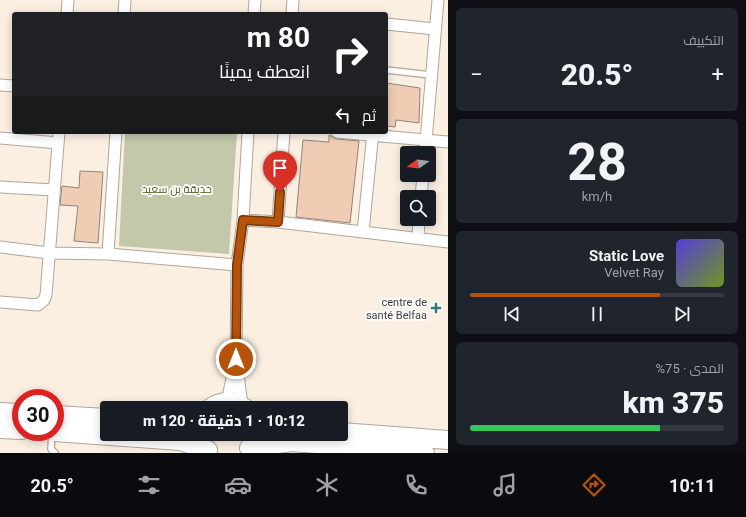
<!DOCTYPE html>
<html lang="ar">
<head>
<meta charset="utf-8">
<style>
	:root { --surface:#171b24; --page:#20242c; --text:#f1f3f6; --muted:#9ea1a6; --line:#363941; --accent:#b45309 }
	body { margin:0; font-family:Roboto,Cairo,sans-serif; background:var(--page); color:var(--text); direction:rtl; height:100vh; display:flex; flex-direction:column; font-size:15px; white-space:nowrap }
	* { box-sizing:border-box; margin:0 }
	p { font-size:13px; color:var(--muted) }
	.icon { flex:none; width:22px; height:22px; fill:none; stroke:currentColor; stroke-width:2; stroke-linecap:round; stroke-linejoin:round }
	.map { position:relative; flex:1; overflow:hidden; direction:ltr }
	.sheet { display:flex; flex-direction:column; gap:8px; padding:8px; background:#0d0f14; width:298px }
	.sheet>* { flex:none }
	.top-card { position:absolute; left:12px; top:12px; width:376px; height:122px; border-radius:4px; box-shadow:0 2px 10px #0003; direction:rtl; background:#202124; color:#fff; overflow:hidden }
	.needle { width:26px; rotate:256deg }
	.buttons { position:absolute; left:400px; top:146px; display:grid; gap:8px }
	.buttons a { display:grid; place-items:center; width:36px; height:36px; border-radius:4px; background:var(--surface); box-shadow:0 2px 10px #0003; font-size:20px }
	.speed { position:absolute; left:12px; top:389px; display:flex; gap:8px; font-size:20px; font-weight:700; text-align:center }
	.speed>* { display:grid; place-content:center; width:52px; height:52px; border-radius:50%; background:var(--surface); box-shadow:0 2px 10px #0003; line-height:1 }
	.speed .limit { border:6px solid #d22; background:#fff; color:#111 }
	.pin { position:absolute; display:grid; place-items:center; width:34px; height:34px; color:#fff; margin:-41px -17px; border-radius:50% 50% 50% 0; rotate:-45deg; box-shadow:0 0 4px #0007 }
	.pin .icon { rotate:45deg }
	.me { position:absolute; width:44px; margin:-22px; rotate:0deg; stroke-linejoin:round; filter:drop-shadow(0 0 3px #0008) }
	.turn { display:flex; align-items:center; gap:14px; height:84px; padding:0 12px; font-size:18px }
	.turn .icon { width:52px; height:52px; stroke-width:2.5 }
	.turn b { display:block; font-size:28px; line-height:34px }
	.then { display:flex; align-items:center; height:38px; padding:0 12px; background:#0003; gap:8px; font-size:15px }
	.big { font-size:30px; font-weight:800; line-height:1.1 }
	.sheet .card { flex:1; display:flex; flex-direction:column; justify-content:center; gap:6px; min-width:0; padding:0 14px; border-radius:6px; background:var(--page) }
	.sheet .dial { align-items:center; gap:0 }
	.dial b { font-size:52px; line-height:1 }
	.song { display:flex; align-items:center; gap:12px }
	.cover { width:48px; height:48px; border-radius:6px; background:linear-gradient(135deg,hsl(250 70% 55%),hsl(80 70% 35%)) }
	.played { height:4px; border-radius:2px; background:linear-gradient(90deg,var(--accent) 75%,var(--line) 75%) }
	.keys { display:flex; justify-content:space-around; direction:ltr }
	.heat { display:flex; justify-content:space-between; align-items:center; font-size:22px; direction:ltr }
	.charge { height:6px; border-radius:3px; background:linear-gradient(90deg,#34c759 75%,var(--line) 0) }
	.trip { position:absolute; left:100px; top:401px; width:248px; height:40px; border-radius:4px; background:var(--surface); box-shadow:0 2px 10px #0003; font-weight:800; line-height:40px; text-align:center; direction:rtl }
	.tab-bar { display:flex; height:64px; justify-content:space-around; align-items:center; background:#090b0e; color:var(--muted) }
	.tab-bar .icon { width:28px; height:28px }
	.tab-bar .selected { color:var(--accent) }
	.tab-bar b { font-size:18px; color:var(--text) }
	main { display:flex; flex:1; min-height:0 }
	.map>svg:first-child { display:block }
</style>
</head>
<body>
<main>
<section class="sheet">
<div class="card"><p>التكييف</p>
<div class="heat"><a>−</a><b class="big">20.5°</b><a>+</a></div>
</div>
<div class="card dial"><b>28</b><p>km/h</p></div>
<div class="card">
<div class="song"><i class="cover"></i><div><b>Static Love</b><p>Velvet Ray</p></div></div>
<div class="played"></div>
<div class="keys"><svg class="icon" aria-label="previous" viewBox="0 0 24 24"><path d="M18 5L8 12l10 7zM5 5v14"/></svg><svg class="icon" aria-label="pause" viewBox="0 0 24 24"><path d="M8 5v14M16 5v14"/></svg><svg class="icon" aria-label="next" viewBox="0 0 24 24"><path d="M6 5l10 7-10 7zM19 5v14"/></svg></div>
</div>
<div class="card"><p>المدى · 75%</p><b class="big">375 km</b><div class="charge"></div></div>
</section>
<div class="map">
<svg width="448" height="453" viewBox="0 0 448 453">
	<rect width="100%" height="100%" fill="#fbefe2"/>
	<path fill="#c2c8a9" d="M 125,132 L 237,132 L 229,254 L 119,246 Z"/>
	<path fill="#f0ccb4" stroke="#92847b" d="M 386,83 L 420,88 L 419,123 L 396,120 L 395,127 L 386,126 Z
		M 329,135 L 336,139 L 359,141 L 350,223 L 296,217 L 303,140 L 329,142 Z
		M 80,171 L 103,172 L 98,243 L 74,241 L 78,206 L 60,205 L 62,186 L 79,188 Z"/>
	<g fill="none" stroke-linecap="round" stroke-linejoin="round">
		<g stroke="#afa598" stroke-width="8">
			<path id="service" d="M 386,70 L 431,75
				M 52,433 L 51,449 L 55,453"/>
		</g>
		<g stroke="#afa598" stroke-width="13">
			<path id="minor" d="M 67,14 L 68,0
				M 124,14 L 125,0
				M 254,14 L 255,0
				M 292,14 L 293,0
				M 386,24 L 435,29
				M 0,85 L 14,86
				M 337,132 L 448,142
				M 0,138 L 58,143
				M 425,153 L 438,0
				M 0,187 L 54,190
				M 421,197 L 423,175
				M 243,220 L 278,222 L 448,242
				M 278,222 L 284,132
				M 363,232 L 373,132
				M 418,238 L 419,219
				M 0,247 L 49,253 L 108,254 L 237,265
				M 108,254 L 116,132
				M 0,302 L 38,305 L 44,300 L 46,295 L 59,132
				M 227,402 L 234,369
				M 242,405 L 236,359 L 237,265 L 243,220 L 248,132"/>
		</g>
		<g stroke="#afa598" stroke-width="20">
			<path id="trunk" d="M 210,408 C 221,400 234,400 245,408
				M 0,412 L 21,413
				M 55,415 L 107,418
				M 0,429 L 21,430
				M 55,432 L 180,441 L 208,450
				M 341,432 L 448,440
				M 249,448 L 292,442 L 425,453"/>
		</g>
		<use href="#service" stroke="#fff" stroke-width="5.5"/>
		<use href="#minor" stroke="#fff" stroke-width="11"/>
		<use href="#trunk" stroke="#fff" stroke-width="18"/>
	</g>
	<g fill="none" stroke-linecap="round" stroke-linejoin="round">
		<g stroke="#753606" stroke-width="10">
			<path id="route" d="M 236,359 L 237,265 L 243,220 L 278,222 L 280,192"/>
		</g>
		<use href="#route" stroke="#b45309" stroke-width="7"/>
	</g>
	<path fill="#317a78" stroke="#fff" stroke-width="1.5" d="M434 302h4v4h4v4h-4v4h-4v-4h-4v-4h4z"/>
	<g text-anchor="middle" stroke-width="3.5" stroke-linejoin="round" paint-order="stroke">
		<g font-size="11" fill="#4d551a" stroke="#fff">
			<text x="177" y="193">حديقة بن سعيد</text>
		</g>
		<g font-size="11" fill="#403c37" stroke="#fff" text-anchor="end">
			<text x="427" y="306">centre de<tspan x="427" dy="13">santé Belfaa</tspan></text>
		</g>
	</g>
</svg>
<div class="buttons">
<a><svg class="needle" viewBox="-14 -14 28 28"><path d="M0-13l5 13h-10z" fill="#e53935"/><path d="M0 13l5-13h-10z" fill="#9ea1a6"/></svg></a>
<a><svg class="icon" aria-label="search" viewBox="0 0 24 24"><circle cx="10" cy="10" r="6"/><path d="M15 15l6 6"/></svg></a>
</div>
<div class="speed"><div class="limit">30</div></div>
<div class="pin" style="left:280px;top:192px;background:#d93025"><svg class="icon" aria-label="arrive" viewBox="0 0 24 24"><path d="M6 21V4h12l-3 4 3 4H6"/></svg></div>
<svg class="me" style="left:236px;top:359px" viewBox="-20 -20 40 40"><circle r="17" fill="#b45309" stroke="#fff" stroke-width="3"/><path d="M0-11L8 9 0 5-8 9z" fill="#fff"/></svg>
<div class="trip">10:12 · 1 دقيقة · 120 m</div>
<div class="top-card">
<div class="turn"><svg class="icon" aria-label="right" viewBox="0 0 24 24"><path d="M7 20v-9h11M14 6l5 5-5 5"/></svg><div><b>80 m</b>انعطف يمينًا</div></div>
<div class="then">ثم<svg class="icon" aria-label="left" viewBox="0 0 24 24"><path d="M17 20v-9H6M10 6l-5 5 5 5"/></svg></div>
</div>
</div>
</main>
<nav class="tab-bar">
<b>10:11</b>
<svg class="icon selected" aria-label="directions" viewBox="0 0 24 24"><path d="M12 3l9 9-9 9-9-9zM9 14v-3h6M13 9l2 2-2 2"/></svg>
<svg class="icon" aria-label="music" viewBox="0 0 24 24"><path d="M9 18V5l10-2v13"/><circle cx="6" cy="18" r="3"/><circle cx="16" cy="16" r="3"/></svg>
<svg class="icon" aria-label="phone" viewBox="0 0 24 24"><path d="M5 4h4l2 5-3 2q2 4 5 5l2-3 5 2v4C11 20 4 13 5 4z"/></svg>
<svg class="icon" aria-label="climate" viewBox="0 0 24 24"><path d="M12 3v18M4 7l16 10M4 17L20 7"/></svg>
<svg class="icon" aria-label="car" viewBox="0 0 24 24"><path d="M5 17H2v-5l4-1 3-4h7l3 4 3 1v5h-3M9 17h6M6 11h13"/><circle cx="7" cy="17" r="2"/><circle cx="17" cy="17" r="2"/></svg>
<svg class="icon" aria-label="filters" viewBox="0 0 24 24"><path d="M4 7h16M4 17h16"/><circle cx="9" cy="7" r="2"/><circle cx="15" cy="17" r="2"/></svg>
<b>20.5°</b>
</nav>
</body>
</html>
